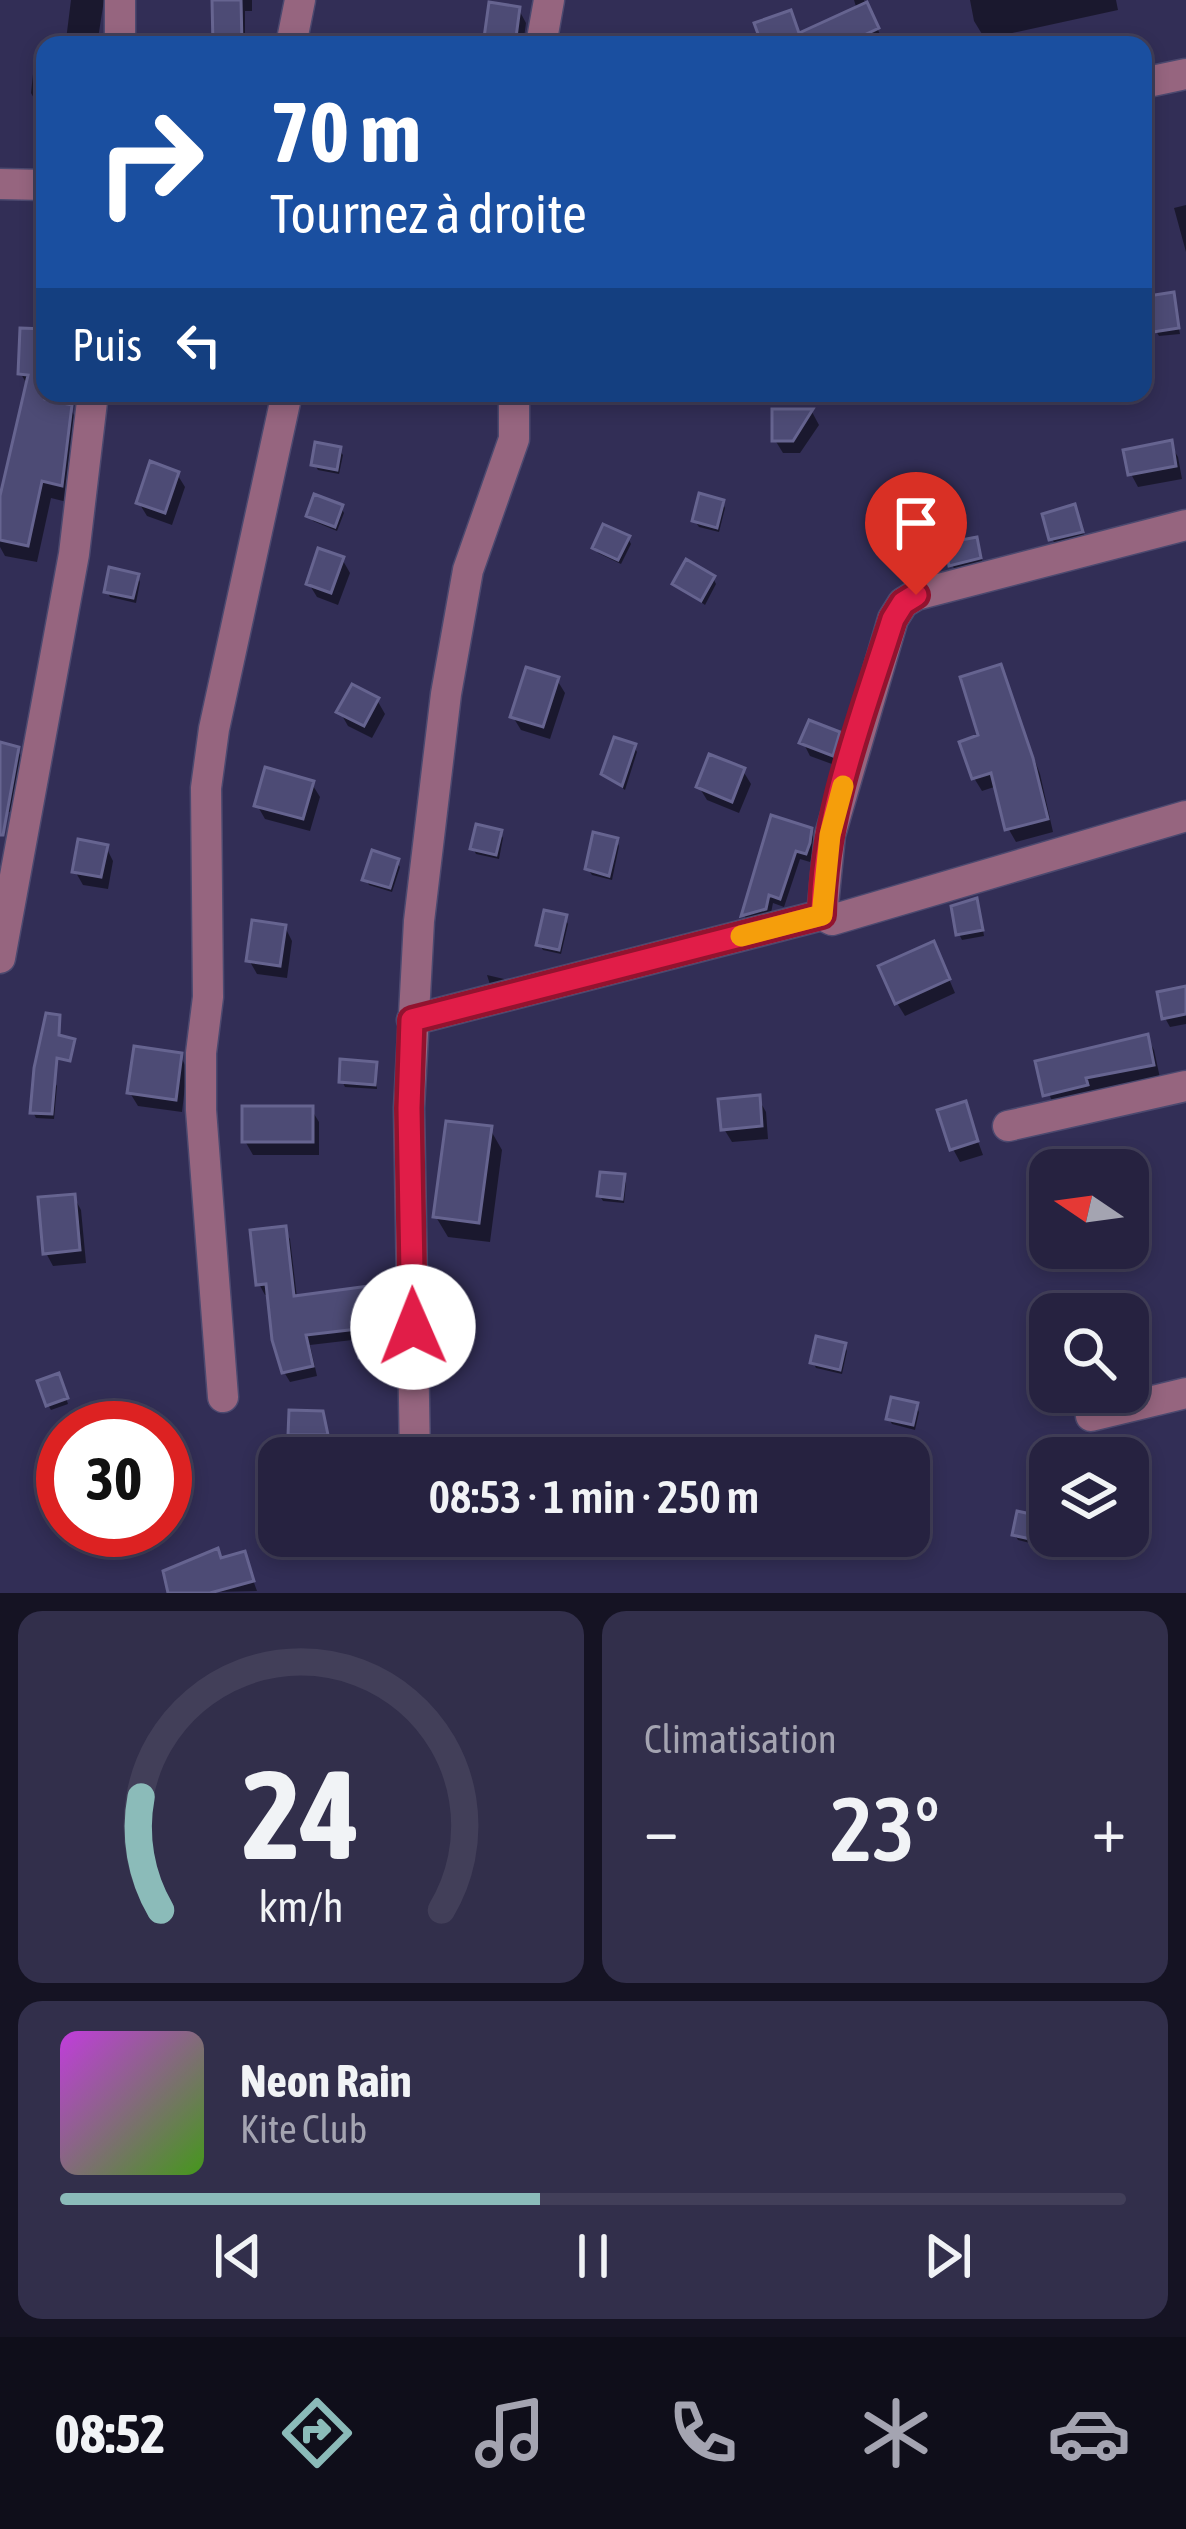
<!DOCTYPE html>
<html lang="fr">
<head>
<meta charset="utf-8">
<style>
	:root { --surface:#262240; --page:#322f4b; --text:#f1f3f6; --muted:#a4a4b1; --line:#423f59; --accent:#8bbbb9 }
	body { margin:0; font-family:"Asap Condensed",sans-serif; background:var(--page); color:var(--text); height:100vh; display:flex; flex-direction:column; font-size:45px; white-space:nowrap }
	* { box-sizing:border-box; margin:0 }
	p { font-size:39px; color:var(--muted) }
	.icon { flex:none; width:66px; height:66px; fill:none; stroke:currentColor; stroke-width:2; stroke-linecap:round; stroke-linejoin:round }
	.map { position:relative; height:1593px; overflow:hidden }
	.side { display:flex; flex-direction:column; gap:18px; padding:18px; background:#151323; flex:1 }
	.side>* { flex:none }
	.top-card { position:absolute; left:36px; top:36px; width:1116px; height:366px; border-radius:24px; box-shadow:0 6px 18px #0003,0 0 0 3px var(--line); background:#1a4fa0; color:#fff; overflow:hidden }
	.needle { width:78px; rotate:283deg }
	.buttons { position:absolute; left:1029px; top:1149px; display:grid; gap:24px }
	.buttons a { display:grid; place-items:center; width:120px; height:120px; border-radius:24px; background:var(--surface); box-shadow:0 6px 18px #0003,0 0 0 3px var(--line); font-size:60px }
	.speed { position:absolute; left:36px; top:1401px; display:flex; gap:24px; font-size:60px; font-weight:700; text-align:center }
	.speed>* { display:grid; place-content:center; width:156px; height:156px; border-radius:50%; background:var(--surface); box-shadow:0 6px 18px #0003,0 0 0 3px var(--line); line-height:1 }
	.speed .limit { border:18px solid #d22; background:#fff; color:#111 }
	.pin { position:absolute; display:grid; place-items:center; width:102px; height:102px; color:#fff; margin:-123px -51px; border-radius:50% 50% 50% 0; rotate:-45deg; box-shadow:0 0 12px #0007 }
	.pin .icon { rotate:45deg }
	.me { position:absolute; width:132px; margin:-66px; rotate:359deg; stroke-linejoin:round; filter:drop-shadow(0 0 9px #0008) }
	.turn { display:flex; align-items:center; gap:42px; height:252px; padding:0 36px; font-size:54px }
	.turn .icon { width:156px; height:156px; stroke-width:2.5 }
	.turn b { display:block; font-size:84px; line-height:102px }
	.then { display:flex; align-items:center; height:114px; padding:0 36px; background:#0003; gap:24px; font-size:45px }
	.big { font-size:90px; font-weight:600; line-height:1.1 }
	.side .card { flex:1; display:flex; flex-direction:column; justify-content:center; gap:18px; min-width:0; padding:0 42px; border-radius:24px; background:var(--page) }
	.side .dial { align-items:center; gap:0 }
	.dial svg { height:312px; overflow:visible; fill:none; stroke:var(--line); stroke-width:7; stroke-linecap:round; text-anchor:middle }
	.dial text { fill:var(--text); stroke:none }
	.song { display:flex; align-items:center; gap:36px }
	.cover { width:144px; height:144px; border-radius:18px; background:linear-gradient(135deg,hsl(290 70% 55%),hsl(100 70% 35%)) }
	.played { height:12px; border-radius:6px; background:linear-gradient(90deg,var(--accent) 45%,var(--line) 45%) }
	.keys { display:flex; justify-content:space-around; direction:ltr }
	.heat { display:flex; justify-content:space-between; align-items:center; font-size:66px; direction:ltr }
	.side .tiles { flex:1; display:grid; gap:18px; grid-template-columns:1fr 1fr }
	.card:last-child { grid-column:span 2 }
	.trip { position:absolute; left:258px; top:1437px; width:672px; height:120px; border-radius:24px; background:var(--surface); box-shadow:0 6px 18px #0003,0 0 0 3px var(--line); font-weight:600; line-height:120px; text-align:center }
	.tabs { display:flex; height:192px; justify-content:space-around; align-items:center; background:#0f0e1a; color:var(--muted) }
	.tabs .icon { width:84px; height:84px }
	.tabs .active { color:var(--accent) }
	.tabs b { font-size:54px; color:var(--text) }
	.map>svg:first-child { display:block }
</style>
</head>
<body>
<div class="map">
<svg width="1186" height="1593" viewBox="0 0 1186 1593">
	<rect width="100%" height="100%" fill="#322e56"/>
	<path fill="#0007" d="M 71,0 L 104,0 L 97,45 L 69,45 L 66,40 Z
		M 215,0 L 252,0 L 252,11 L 245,11 L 245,45 L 216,45 Z
		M 854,0 L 864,0 L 885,45 L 765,45 L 790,14 L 800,36 L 857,10 Z
		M 970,0 L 1116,0 L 1118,10 L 985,39 L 974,21 Z
		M 519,10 L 526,23 L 523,45 L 486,45 Z
		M 35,55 L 45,56 L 45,107 L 39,107 L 31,93 Z
		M 1186,205 L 1186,252 L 1174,208 Z
		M 45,232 L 45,281 L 39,271 Z
		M 1172,295 L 1180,334 L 1159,336 L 1156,331 Z
		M 45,332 L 45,393 L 65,393 L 64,407 L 70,408 L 80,426 L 71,503 L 51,498 L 37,562 L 5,556 L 0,547 L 0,515 L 28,386 L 21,374 Z
		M 753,393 L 785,393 L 783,405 L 756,399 Z
		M 987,393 L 1016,393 L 1017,397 L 993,404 Z
		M 775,412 L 812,412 L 819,425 L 800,453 L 783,453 L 775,440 Z
		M 1170,444 L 1178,457 L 1182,479 L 1138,487 L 1131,474 Z
		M 339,450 L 343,455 L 339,474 L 318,470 L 314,464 Z
		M 177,474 L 185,487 L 172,525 L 147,516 L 139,503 Z
		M 722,502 L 725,508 L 719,532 L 699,527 L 695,521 Z
		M 341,507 L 344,513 L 337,531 L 313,521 L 310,515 Z
		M 1074,508 L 1088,545 L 1060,552 L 1052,539 Z
		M 628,538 L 631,544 L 621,564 L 598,553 L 595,548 Z
		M 975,540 L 986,571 L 960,578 L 952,565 Z
		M 934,544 L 937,550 L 924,571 L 903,555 Z
		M 342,559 L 350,573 L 338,605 L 317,597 L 309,584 Z
		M 137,576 L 140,582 L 136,603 L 110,597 L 107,591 Z
		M 713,578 L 716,584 L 705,605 L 676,584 Z
		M 1000,668 L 1040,774 L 1053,832 L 1016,842 L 1008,828 L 997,786 L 982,791 L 974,778 Z
		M 557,680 L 565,693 L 550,739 L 521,730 L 513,717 Z
		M 377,700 L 385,714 L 372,738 L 348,726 L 340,712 Z
		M 838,735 L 845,748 L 840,767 L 810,756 L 803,742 Z
		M 0,745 L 17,749 L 25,763 L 15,813 L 0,810 Z
		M 634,746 L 637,752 L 625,790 L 604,774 Z
		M 743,771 L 751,784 L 739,813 L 707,800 L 699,787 Z
		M 312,784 L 320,797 L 310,831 L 265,819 L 257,805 Z
		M 773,819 L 810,831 L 815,840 L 810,862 L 800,859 L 784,907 L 773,903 L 770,918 L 749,924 L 744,915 Z
		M 500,833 L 503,838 L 499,859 L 476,854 L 473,848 Z
		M 616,840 L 619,846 L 612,880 L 592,875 L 588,869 Z
		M 106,847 L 113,861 L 108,889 L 83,885 L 75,871 Z
		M 397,862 L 400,867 L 392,892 L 369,885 L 366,879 Z
		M 979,907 L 984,936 L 962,940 L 959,934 Z
		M 565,918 L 568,924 L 561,954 L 543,950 L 540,945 Z
		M 285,927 L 292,941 L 287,978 L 257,974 L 249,960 Z
		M 940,958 L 955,993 L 905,1016 L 897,1003 Z
		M 487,975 L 504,979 L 510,990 L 493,994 Z
		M 1186,989 L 1186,1024 L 1170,1027 L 1165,1018 Z
		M 1147,1037 L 1154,1050 L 1160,1078 L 1091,1091 L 1093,1099 L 1054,1108 L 1039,1063 Z
		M 180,1055 L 187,1069 L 182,1112 L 138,1106 L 130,1093 Z
		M 375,1065 L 377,1089 L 345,1087 L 342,1081 Z
		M 53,1080 L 57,1086 L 54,1119 L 36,1118 L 33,1112 Z
		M 758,1098 L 766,1112 L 768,1139 L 732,1142 L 724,1129 Z
		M 964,1104 L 983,1155 L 960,1162 L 953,1149 Z
		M 311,1109 L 319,1122 L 319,1155 L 253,1155 L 245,1141 Z
		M 490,1129 L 502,1150 L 490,1242 L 448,1237 L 436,1217 Z
		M 623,1177 L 626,1183 L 624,1203 L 603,1201 L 600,1196 Z
		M 74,1197 L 81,1210 L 86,1263 L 53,1266 L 46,1253 Z
		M 284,1229 L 290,1239 L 297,1298 L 367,1289 L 373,1306 L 384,1305 L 390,1315 L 392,1367 L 368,1368 L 362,1357 L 361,1339 L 310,1345 L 317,1376 L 290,1382 L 284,1372 L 270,1294 L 265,1295 L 259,1284 Z
		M 844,1345 L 847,1351 L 842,1374 L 816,1368 L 813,1362 Z
		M 61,1382 L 68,1404 L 51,1410 L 48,1405 Z
		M 916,1406 L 919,1412 L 915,1430 L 892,1424 L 889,1419 Z
		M 325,1420 L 329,1440 L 295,1440 L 291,1434 Z
		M 1047,1521 L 1050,1528 L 1046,1547 L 1018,1540 L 1015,1535 Z
		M 244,1555 L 257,1591 L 171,1593 L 222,1561 Z"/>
	<path fill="#4d4b75" stroke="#666490" stroke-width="3" d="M 212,0 L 241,0 L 242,45 L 213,45 Z
		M 489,2 L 520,7 L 515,45 L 483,45 Z
		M 867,2 L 879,28 L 843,45 L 762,45 L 754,23 L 791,10 L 799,33 Z
		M 1174,292 L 1179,328 L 1153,332 L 1148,296 Z
		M 20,328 L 45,329 L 45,399 L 72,405 L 62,486 L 42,481 L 28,546 L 0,540 L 0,496 L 28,375 L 18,374 Z
		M 772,409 L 813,409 L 793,441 L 772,441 Z
		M 1172,440 L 1176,466 L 1128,475 L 1123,450 Z
		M 315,442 L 341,447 L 337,470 L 311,465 Z
		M 150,461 L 179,472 L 165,513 L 136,503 Z
		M 699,493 L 724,500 L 717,528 L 692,521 Z
		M 314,494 L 343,505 L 335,527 L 306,516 Z
		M 1075,504 L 1083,532 L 1049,540 L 1042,514 Z
		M 603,524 L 630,536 L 618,560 L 592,548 Z
		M 915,529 L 936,542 L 921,568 L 899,555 Z
		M 977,537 L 981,558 L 949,566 L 945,543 Z
		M 318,548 L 344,557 L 331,593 L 306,584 Z
		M 686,559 L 715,576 L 701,601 L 672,584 Z
		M 109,567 L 139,574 L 133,598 L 104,592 Z
		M 1001,664 L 1033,758 L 1048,819 L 1005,830 L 991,773 L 972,779 L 959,742 L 978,735 L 960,677 Z
		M 526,667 L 559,677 L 543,727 L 510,717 Z
		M 352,684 L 379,698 L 364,726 L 336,712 Z
		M 809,720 L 840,732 L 833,756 L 799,743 Z
		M 614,737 L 636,744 L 622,786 L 601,774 Z
		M 0,742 L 19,747 L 3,835 L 0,835 Z
		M 709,754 L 745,768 L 732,802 L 696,787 Z
		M 265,767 L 314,781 L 303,819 L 254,806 Z
		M 771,815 L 812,828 L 810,843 L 806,854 L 796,851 L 780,899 L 769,895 L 766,909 L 741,916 Z
		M 476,824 L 502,830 L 496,855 L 470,849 Z
		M 593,832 L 618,838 L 609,876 L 585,869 Z
		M 78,839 L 108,845 L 101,877 L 72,872 Z
		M 372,850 L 399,859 L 390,888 L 362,880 Z
		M 977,898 L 983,930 L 956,935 L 951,906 Z
		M 544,910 L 567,915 L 559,950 L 536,945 Z
		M 252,920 L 286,925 L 280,966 L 246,961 Z
		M 934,941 L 950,979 L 895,1004 L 878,966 Z
		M 1186,986 L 1186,1014 L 1162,1019 L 1157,992 Z
		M 46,1013 L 60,1015 L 59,1035 L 75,1039 L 70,1061 L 57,1058 L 52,1114 L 30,1113 L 34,1068 Z
		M 1148,1034 L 1154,1065 L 1086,1078 L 1088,1085 L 1043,1096 L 1035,1061 Z
		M 134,1046 L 182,1053 L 176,1100 L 127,1093 Z
		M 340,1059 L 377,1062 L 375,1085 L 339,1082 Z
		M 760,1095 L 762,1126 L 721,1130 L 718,1099 Z
		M 966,1101 L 978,1141 L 950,1150 L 937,1110 Z
		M 242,1106 L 313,1106 L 313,1142 L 242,1142 Z
		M 446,1121 L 492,1126 L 479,1223 L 433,1217 Z
		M 600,1172 L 625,1174 L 622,1199 L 597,1196 Z
		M 75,1194 L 80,1250 L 43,1254 L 38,1197 Z
		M 286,1226 L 294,1296 L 369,1286 L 368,1303 L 385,1302 L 388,1357 L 359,1358 L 358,1329 L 306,1335 L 313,1366 L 282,1373 L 272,1340 L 266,1284 L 256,1285 L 250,1230 Z
		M 816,1336 L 846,1343 L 840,1370 L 810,1363 Z
		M 59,1373 L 68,1398 L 46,1406 L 37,1381 Z
		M 891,1397 L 918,1403 L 913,1425 L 886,1419 Z
		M 289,1410 L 323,1411 L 328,1435 L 288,1435 Z
		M 1017,1511 L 1049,1518 L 1044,1542 L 1012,1535 Z
		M 218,1548 L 221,1558 L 245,1551 L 254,1581 L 210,1593 L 168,1593 L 163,1571 Z"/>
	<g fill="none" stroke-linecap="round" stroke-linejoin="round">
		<g stroke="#4c496f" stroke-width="33">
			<path id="minor" d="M 120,45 L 120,0
				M 291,45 L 300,0
				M 541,45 L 549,0
				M 1143,83 L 1186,74
				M 0,184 L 45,185
				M 1186,525 L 916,595 L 903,603 L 893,619 L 830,835 L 822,915 L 832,920 L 1186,816
				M 0,958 L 74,554 L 93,393
				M 412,1020 L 822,915
				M 1008,1126 L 1186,1086
				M 223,1397 L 201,1110 L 201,1053 L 208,997 L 206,788 L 214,729 L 287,393
				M 1091,1416 L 1186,1393
				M 415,1458 L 409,1108 L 419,921 L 446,694 L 468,570 L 514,439 L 514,393
				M 416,1536 L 416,1539"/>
		</g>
		<use href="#minor" stroke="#96657f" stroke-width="30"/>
	</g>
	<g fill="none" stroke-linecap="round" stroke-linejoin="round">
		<g stroke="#92132f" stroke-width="30">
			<path id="route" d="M 413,1327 L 409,1108 L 412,1020 L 822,915 C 823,815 863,714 893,619 L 903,603 L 916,595"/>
		</g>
		<use href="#route" stroke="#e11d48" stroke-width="21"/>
		<path stroke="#f59e0b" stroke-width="21" d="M 741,936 L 822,915 L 830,835 L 843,786"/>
	</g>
</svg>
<div class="buttons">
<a><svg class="needle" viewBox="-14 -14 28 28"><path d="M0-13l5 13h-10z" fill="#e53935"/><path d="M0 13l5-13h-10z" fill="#a4a4b1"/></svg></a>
<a><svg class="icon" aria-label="search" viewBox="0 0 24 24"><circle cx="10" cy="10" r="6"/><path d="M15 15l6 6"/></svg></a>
<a><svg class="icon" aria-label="layers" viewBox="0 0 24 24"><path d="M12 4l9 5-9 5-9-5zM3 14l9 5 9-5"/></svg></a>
</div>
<div class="speed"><div class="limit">30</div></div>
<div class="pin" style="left:916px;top:595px;background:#d93025"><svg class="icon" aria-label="arrive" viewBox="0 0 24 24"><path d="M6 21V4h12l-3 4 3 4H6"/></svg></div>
<svg class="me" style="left:413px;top:1327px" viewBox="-20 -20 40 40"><circle r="19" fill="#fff"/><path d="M0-13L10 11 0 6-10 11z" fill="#e11d48"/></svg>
<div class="trip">08:53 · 1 min · 250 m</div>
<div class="top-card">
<div class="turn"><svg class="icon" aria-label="right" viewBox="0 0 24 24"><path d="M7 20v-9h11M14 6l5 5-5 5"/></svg><div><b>70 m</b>Tournez à droite</div></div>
<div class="then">Puis<svg class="icon" aria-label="left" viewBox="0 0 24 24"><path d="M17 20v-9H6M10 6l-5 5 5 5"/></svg></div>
</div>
</div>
<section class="side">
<div class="tiles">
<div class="card dial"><svg viewBox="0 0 100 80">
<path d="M14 69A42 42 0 1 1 86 69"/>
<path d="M14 69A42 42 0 0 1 9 40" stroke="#8bbbb9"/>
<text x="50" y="56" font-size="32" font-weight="700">24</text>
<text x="50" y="72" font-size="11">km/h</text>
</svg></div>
<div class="card"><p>Climatisation</p>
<div class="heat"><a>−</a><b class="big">23°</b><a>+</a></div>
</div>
<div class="card">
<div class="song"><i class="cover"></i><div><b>Neon Rain</b><p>Kite Club</p></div></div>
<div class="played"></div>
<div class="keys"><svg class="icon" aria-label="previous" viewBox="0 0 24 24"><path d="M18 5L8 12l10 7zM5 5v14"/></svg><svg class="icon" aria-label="pause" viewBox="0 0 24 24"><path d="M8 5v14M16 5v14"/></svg><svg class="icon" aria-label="next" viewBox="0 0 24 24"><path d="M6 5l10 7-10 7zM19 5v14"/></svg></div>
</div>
</div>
</section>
<nav class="tabs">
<b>08:52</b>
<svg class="icon active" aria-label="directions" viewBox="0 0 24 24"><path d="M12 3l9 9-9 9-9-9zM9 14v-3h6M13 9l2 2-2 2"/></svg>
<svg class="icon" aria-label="music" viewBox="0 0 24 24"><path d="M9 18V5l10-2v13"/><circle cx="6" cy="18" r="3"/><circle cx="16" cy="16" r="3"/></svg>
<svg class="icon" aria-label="phone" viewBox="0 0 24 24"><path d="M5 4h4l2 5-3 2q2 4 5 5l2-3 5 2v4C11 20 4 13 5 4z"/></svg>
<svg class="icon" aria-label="climate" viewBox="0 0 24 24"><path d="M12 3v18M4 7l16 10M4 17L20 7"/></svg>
<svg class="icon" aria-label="car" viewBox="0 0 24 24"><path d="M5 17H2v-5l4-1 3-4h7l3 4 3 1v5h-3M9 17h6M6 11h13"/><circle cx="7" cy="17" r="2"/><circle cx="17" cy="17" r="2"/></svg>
</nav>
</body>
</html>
